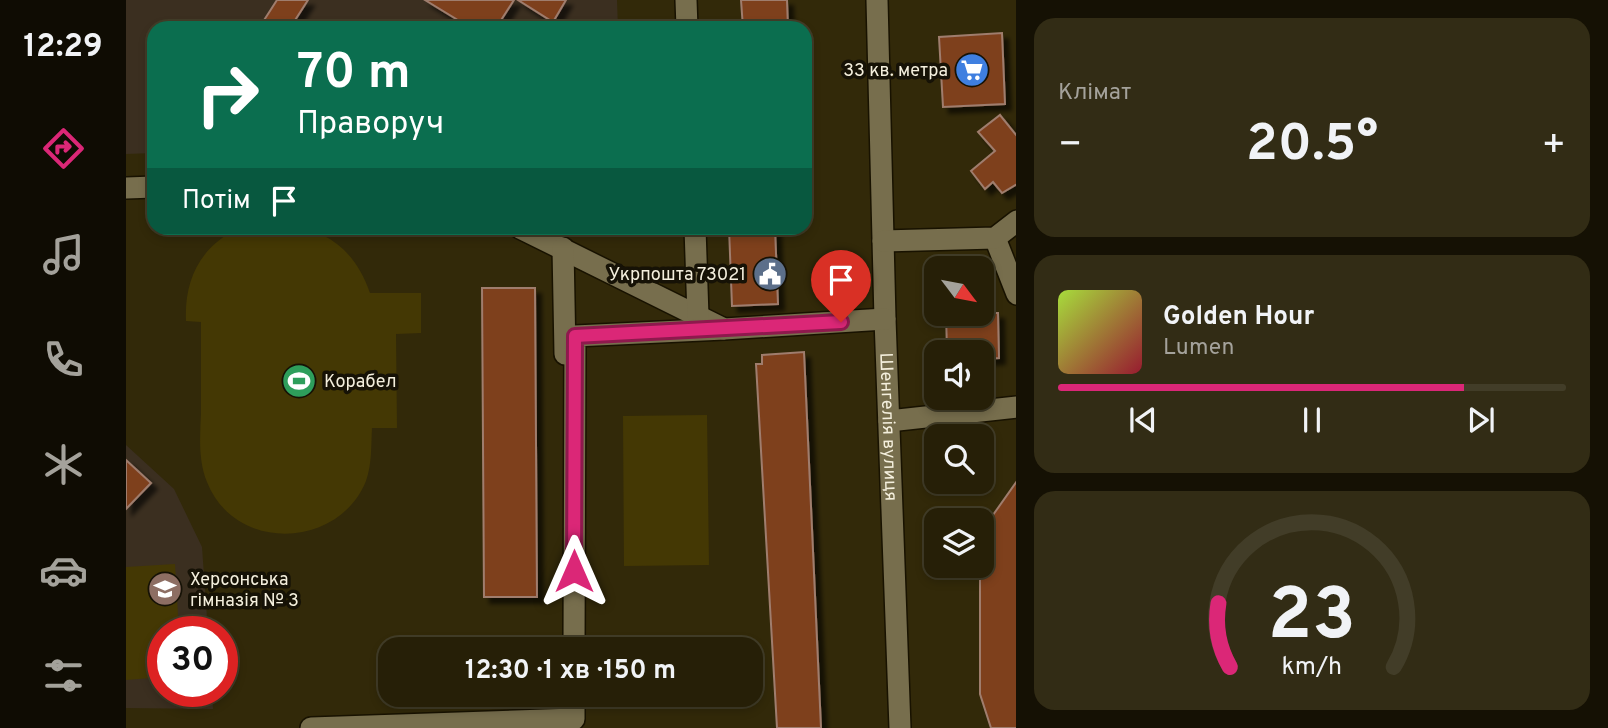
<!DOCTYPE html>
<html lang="uk">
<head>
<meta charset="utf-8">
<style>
	:root { --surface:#261f07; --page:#322c15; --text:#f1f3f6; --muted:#a4a29b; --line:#423d28; --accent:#db2777 }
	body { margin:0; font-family:Overpass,sans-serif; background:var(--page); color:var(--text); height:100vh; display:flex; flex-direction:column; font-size:26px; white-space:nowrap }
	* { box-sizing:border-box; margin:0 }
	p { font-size:23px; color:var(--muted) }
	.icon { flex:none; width:38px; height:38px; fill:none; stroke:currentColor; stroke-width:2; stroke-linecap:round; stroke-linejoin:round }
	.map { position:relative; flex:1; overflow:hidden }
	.sheet { display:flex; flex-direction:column; gap:18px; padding:18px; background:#151104; width:592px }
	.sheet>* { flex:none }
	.top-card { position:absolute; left:21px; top:21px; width:665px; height:214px; border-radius:21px; box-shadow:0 4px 10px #0003,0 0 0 2px var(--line); background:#0b6e4f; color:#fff; overflow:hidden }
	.needle { width:46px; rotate:122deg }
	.buttons { position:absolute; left:798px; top:256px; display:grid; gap:14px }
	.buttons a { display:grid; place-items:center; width:70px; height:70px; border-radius:14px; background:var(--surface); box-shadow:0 4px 10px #0003,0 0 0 2px var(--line); font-size:35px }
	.speed { position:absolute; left:21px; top:616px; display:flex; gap:14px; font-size:35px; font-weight:700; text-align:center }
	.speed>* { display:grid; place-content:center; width:91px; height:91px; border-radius:50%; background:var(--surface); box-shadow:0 4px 10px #0003,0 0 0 2px var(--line); line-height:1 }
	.speed .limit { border:10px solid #d22; background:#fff; color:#111 }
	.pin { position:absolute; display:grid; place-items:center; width:60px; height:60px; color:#fff; margin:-72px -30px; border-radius:50% 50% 50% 0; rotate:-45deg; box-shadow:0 0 7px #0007 }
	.pin .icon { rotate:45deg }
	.me { position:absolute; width:77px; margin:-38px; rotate:0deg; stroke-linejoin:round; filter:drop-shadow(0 0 5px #0008) }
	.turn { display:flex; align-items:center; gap:24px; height:147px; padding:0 35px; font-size:32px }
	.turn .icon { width:91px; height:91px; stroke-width:2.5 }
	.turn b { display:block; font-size:49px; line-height:60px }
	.then { display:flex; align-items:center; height:66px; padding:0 35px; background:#0003; gap:14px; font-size:26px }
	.big { font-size:52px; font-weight:700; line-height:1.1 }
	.sheet .tile { flex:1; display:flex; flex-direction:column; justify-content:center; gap:10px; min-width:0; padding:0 24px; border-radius:21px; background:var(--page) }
	.sheet .dial { align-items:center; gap:0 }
	.dial svg { height:182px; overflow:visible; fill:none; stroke:var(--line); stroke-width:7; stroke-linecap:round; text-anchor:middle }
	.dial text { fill:var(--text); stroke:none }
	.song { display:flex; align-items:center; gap:21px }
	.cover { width:84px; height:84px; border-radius:10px; background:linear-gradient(135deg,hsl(80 70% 55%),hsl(350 70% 35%)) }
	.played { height:7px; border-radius:4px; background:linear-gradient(90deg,var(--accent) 80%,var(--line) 80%) }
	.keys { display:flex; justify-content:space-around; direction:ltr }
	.heat { display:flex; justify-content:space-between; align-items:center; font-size:38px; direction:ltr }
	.trip { position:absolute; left:252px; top:637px; width:385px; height:70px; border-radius:21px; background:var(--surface); box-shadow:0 4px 10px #0003,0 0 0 2px var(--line); font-weight:700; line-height:70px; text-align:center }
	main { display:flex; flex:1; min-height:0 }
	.tabs { display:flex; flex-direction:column; width:126px; justify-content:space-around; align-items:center; background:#0f0c03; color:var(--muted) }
	.tabs .icon { width:49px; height:49px }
	.tabs .active { color:var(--accent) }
	.tabs b { font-size:32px; color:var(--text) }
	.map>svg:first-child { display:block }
</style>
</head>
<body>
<main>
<nav class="tabs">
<b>12:29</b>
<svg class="icon active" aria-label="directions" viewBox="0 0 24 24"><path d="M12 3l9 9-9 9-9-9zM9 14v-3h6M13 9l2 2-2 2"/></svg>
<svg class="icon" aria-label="music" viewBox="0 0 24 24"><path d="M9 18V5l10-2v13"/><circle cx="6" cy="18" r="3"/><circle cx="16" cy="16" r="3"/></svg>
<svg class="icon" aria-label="phone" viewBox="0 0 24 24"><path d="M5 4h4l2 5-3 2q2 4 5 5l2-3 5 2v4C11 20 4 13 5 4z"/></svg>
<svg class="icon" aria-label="climate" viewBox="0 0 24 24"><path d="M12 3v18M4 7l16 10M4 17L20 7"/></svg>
<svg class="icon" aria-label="car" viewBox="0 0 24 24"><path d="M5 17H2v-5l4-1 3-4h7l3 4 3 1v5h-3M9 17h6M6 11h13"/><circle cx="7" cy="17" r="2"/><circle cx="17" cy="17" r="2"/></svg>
<svg class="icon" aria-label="filters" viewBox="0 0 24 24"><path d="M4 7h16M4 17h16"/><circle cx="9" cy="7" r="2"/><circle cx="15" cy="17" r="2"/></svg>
</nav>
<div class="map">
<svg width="891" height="728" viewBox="0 0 891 728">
	<defs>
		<filter id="shadow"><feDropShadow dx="6" dy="6" stdDeviation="2" flood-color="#0009"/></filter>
	</defs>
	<rect width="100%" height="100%" fill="#322909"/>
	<path fill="#3b2f20" d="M 0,0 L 491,0 L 492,28 L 28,28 L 28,153 L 0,154 Z
		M 0,445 L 48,489 L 76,547 L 82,632 L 37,632 L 37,691 L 86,691 L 87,709 L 0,708 Z"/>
	<path fill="#443804" d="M 113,228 L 126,228 L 129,233 C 184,217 226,240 244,293 L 295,293 L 295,333 L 270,334 L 271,428 L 246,428 C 245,446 246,464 240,481 C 212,550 108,552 81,482 C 72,460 74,436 75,413 C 75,382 75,352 75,322 L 60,321 C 58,279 75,246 113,228 Z
		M 581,415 L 583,565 L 498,566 L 497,416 Z
		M 49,564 L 53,632 L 37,632 L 37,677 L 0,680 L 0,567 Z"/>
	<path fill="#7e3f1f" stroke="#9f7d6d" stroke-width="2" filter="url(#shadow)" d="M 151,0 L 182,0 L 164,28 L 133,28 Z
		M 299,0 L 388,0 L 370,28 L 345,28 Z
		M 392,0 L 440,0 L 427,22 Z
		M 615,0 L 661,0 L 662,28 L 617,28 Z
		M 876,33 L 879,104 L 817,107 L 813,37 Z
		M 874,115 L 891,136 L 891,184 L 876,193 L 867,182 L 859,189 L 845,171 L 869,151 L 852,132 Z
		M 603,228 L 649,228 L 652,304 L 606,306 Z
		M 356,288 L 409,288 L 411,597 L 358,597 Z
		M 820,313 L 872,313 L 873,358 L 856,359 L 856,352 L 821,352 Z
		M 678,352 L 695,728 L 651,728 L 630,364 L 636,364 L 636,355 Z
		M 0,460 L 25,483 L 0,509 Z
		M 891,481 L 891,728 L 865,728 L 854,694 L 854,565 L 856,565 L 856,542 L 867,515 Z"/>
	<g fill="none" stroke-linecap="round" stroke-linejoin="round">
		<g stroke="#181200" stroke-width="24">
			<g id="minor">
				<path d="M 560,0 L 561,28"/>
				<path id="s1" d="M 751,0 L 759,319 L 774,728"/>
				<path d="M 0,188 L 28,187"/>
				<path d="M 394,228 L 598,329 L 759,319"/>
				<path d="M 569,228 L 572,316"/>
				<path d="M 869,238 L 891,294"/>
				<path d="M 757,241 L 869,238 L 891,221"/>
				<path d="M 437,248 L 439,354"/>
				<path d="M 763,421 L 891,407"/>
				<path d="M 448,649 L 449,336 L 598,329"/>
				<path d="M 185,728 L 448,719 L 448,695"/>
			</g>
		</g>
		<use href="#minor" stroke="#776e4d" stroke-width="21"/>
	</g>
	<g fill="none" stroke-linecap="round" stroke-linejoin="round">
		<g stroke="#8e194d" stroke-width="18">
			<path id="route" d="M 448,571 L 449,336 L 715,322"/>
		</g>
		<use href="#route" stroke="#db2777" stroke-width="12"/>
	</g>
	<defs>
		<g id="supermarket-disc" transform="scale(1.75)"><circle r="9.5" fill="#3f7fe0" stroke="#161206"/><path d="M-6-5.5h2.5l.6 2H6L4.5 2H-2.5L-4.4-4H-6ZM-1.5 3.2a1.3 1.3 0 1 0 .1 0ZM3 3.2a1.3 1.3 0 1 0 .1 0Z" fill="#fff"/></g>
		<g id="civic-disc" transform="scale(1.75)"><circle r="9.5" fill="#5c6f8a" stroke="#161206"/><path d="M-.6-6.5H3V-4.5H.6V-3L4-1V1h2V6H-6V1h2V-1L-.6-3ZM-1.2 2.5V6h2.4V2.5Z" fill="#fff"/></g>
		<g id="stadium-disc" transform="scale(1.75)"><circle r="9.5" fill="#2e9e5b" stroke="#161206"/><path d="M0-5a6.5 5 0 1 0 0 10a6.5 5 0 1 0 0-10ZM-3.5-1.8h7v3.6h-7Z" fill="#fff"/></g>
		<g id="school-disc" transform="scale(1.75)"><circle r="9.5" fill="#8d6e63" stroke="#161206"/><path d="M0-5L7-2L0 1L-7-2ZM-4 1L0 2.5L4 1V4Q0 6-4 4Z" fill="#fff"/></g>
	</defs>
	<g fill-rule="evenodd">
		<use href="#supermarket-disc" x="846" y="70"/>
		<use href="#civic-disc" x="644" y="274"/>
		<use href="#stadium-disc" x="173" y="381"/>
		<use href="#school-disc" x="39" y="589"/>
	</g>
	<g text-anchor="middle" stroke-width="7" stroke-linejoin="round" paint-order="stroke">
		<g font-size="18" fill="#f4efdd" stroke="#161206" text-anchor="end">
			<text x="822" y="76">33 кв. метра</text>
			<text x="620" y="280">Укрпошта 73021</text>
			<text x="198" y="387" text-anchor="start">Корабел</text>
			<text x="64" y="585" text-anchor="start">Херсонська<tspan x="64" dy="21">гімназія № 3</tspan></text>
		</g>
		<g font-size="18" fill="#f4efdd" stroke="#161206">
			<text dy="6" stroke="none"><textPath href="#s1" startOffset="427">Шенгелія вулиця</textPath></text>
		</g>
	</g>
</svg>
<div class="buttons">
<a><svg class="needle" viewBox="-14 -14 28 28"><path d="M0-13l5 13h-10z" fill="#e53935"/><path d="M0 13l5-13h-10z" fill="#a4a29b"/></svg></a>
<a><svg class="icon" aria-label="sound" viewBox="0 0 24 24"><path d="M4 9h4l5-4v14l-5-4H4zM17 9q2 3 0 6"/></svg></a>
<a><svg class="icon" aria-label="search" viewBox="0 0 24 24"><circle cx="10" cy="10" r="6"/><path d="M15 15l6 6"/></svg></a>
<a><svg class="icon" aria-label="layers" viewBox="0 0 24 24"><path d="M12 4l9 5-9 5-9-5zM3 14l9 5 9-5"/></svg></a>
</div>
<div class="speed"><div class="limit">30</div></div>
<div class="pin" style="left:715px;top:322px;background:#d93025"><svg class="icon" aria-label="arrive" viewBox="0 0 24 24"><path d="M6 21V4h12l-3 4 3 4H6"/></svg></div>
<svg class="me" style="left:448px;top:571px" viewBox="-20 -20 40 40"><path d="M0-17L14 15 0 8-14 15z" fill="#db2777" stroke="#fff" stroke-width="4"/></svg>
<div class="trip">12:30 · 1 хв · 150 m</div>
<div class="top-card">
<div class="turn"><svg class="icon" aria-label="right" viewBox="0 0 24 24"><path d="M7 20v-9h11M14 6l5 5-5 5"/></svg><div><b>70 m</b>Праворуч</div></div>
<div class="then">Потім<svg class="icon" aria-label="arrive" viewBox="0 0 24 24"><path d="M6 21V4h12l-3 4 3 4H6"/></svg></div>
</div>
</div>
<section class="sheet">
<div class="tile"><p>Клімат</p>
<div class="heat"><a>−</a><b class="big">20.5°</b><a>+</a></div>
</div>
<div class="tile">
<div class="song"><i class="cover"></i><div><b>Golden Hour</b><p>Lumen</p></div></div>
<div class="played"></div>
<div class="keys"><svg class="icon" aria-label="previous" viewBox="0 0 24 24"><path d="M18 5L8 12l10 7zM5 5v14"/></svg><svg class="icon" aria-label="pause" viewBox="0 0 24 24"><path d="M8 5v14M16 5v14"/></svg><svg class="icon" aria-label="next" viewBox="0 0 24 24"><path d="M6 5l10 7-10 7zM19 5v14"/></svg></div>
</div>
<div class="tile dial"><svg viewBox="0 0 100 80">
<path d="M14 69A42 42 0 1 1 86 69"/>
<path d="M14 69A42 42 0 0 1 9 41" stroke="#db2777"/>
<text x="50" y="56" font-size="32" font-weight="700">23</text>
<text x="50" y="72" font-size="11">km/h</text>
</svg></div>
</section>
</main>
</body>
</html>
